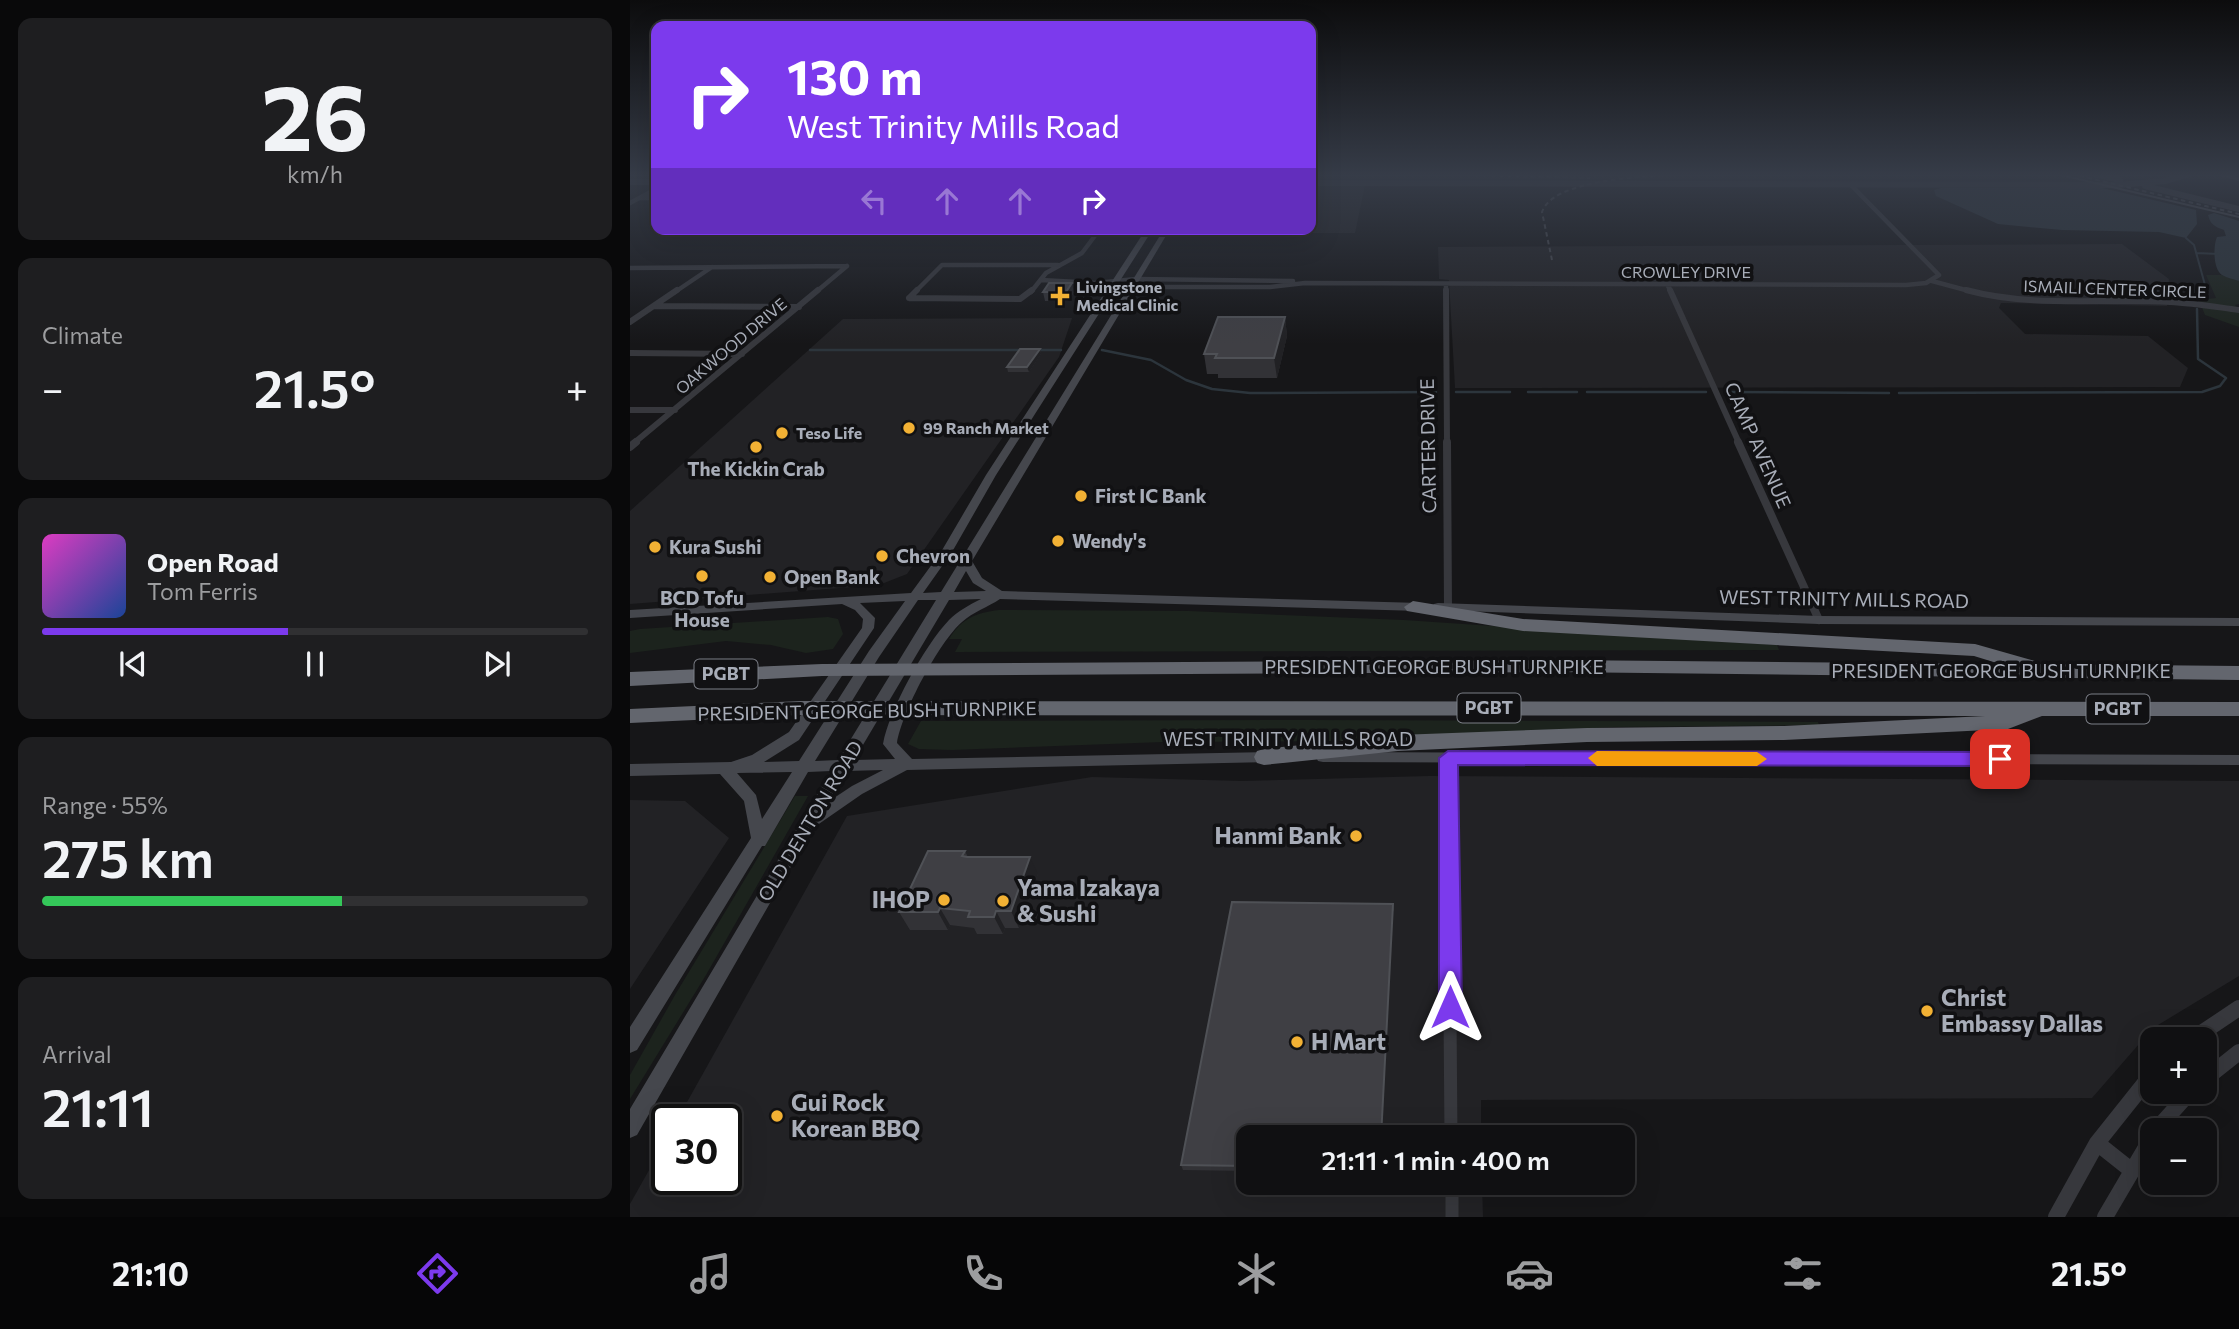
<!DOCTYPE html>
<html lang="en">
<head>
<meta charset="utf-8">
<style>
	:root { --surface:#101012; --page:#1e1e20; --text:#f1f3f6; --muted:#9c9d9f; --line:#303032; --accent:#7c3aed }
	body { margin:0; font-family:Commissioner,sans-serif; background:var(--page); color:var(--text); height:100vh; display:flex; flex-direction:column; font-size:26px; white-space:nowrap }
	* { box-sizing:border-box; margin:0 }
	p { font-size:23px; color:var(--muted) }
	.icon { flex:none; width:38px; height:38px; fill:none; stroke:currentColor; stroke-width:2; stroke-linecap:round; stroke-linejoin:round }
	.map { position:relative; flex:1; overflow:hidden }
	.details { display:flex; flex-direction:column; gap:18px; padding:18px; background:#09090a; width:630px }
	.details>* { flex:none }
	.guide { position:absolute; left:21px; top:21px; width:665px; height:214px; border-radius:14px; box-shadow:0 7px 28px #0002,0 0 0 2px var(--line); background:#7c3aed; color:#fff; overflow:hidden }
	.buttons { position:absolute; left:1510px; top:1027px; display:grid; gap:14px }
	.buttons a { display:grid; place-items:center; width:77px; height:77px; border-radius:14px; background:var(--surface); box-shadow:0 7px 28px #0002,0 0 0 2px var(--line); font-size:35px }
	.speed { position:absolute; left:21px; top:1104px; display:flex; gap:14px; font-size:35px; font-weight:700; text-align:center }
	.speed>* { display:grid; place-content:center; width:91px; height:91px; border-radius:50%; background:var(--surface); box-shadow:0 7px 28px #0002,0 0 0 2px var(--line); line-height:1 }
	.speed .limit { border:4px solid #111; border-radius:10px; background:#fff; color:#111 }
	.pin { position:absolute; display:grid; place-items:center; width:60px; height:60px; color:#fff; margin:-30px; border-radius:14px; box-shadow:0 4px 10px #0006 }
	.me { position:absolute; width:77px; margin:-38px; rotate:0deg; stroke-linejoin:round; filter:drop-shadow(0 0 5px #0008) }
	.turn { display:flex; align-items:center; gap:24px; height:147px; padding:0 21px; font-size:32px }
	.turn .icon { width:91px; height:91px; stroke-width:2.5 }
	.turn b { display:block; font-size:49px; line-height:60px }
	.lanes { display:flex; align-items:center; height:66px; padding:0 21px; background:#0003; justify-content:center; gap:35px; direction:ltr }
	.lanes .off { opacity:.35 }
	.big { font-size:52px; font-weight:600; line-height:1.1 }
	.details .card { flex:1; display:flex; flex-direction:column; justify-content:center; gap:10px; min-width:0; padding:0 24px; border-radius:14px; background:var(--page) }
	.details .dial { align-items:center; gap:0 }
	.dial b { font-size:91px; line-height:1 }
	.song { display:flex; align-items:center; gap:21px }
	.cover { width:84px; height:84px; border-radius:10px; background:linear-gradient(135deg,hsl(310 70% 55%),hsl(220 70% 35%)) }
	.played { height:7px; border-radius:4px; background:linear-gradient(90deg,var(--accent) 45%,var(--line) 45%) }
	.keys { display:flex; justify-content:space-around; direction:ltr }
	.heat { display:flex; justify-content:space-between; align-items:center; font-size:38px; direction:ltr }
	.charge { height:10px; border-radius:5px; background:linear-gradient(90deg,#34c759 55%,var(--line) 0) }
	.trip { position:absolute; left:606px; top:1125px; width:399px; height:70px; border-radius:14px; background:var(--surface); box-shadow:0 7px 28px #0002,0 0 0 2px var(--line); font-weight:600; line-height:70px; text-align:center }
	.tab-bar { display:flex; height:112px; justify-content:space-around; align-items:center; background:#060607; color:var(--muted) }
	.tab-bar .icon { width:49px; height:49px }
	.tab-bar .current { color:var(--accent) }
	.tab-bar b { font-size:32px; color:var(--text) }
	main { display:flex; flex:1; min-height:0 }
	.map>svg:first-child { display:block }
</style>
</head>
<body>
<main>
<section class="details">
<div class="card dial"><b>26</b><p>km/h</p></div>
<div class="card"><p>Climate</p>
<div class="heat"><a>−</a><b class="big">21.5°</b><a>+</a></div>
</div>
<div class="card">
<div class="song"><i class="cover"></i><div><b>Open Road</b><p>Tom Ferris</p></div></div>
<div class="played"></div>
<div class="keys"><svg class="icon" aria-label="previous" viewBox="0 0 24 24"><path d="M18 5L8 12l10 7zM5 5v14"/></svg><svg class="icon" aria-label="pause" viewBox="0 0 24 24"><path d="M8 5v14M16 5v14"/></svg><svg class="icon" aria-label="next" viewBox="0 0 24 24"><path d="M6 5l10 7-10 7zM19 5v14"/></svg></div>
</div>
<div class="card"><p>Range · 55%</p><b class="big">275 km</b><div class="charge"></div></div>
<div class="card"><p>Arrival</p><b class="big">21:11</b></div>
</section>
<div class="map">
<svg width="1609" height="1217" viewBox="0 0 1609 1217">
	<rect width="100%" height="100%" fill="#161618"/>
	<path fill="#222225" d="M 735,185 L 725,233 L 546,233 L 548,229 L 681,229 L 681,186 Z
		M 1492,244 L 1539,279 L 1537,306 L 1371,303 L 1369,308 L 1395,334 L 1518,336 L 1558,368 L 1550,387 L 825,388 L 819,280 L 809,279 L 808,247 Z
		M 442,318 L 429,357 L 277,574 L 249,585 L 0,604 L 0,511 L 213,319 Z
		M 799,776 L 1609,781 L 1609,976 L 1523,1028 L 1462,1098 L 851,1100 L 851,1137 L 618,1138 L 618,1183 L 852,1183 L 853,1217 L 0,1217 L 0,1204 L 37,1138 L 37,1180 L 96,1180 L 96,1120 L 47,1120 L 217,816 L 462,777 L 612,781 Z
		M 0,800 L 55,801 L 99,838 L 0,989 Z"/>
	<path fill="#1c231d" d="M 1576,275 L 1592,275 L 1609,281 L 1609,304 L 1605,305 L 1609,309 L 1609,327 L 1575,315 L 1569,300 L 1586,298 Z
		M 369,610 L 559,611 L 774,620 L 1147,645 L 1149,650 L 325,652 L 332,639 L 319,639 C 332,618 346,613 369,610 Z
		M 198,617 L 208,619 L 213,634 L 203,649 L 176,653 L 141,645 L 96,641 L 0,653 L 0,631 L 10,629 Z
		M 676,720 L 1188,722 L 1189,725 L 983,727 L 708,741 L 533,742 L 322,750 L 289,749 L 278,744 L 291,721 Z
		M 165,796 L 178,796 L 76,975 L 0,1099 L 0,1075 L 45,995 Z"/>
	<path fill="#2c353c" d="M 1311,188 L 1472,188 L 1566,210 L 1567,224 L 1556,238 L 1529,232 L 1432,230 L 1368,224 L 1306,196 L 1304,190 Z
		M 1584,213 L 1609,221 L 1609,281 C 1604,279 1597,278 1592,275 C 1583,269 1583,246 1587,237 L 1596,236 L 1594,230 C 1585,227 1580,224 1578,215 Z"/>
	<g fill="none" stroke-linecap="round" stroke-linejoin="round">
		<path stroke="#2c353c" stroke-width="2" d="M 1556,238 L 1564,245 L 1575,285 L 1569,292
			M 1566,253 L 1589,254"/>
		<path stroke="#2c353c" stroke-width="2.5" d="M 1564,299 L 1571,290
			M 180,350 L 392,350
			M 407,350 L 431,350
			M 472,350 L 521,360 L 556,380 L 582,389 L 620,393 L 806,392
			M 826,392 L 880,392
			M 898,392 L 947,392
			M 957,392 L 1076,392
			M 1101,392 L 1259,393
			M 1269,393 L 1572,392 L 1590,386 L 1596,378 L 1568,359 L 1567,309"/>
		<path stroke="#37383d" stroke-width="4.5" d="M 9,198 L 26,198
			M 0,203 L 26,189
			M 43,231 L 45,229
			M 0,268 L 217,266
			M 411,280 L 466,283 L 506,279 L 663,281
			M 1302,281 L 1343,292
			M 485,283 L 502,287 L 640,287 L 675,283 L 1276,285 L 1296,283 L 1309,275 L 1221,185
			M 816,284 L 816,292
			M 1037,284 L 1041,292
			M 45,292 L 82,267
			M 186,292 L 217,266
			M 285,292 L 312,265 L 428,265
			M 401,292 L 416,273 L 452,253 L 470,229"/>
		<path stroke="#37383d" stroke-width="6" d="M 816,290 L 817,443
			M 1040,290 L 1109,443
			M 1336,290 C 1403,308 1472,298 1540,302 C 1563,303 1586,307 1609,310
			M 279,298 L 390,299 L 402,290
			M 279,298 L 287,290
			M 24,306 L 169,307
			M 0,322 L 47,290
			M 0,353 L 112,354
			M 0,410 L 45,410
			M 4,443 L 188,290"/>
		<path stroke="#37383d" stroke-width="8" d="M 817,442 L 818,608
			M 1108,442 L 1189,620
			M 0,447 L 6,442"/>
		<path stroke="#37383d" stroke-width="10" d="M 818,758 L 819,892"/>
		<path stroke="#37383d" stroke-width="13" d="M 819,890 L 821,1138
			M 822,1183 L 822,1217"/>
		<path stroke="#37383d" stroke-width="6" d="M 1465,174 L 1490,180
			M 0,182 L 26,182
			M 681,183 L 1488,185 L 1535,181 L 1559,174
			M 1515,186 L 1609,209"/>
		<path stroke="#37383d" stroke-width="16" d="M 1561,1040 L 1609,1008
			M 1575,1079 L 1609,1052
			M 1526,1130 L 1560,1092
			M 1467,1143 L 1501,1170
			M 1426,1217 L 1467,1143 L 1522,1074
			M 1475,1217 L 1522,1137"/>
		<path fill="#45474d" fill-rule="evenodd" d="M 1586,174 L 1609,177 L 1609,181 L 1587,175 Z
			M 516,229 L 523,229 L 366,475 L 322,552 L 293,593 L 311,592 L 534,229 L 540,229 L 342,561 L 352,578 L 372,591 L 790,603 L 796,607 L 790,611 L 370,599 C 358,607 343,612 332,622 C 309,642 272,712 267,743 L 282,759 L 640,752 L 645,753 L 647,757 L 645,761 L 640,762 L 277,770 L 232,794 L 183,828 L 7,1135 L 0,1138 L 0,1109 L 201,771 L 178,772 L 135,846 L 132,846 L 7,1050 L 0,1053 L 0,1027 L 121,838 L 114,801 L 90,774 L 0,776 L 0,764 L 101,762 L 122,755 L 159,732 L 232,628 L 233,619 L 225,610 L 212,604 L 0,618 L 0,610 L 281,593 L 311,552 L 356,475 ZM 336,571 L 343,583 L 356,591 L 324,592 ZM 351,599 C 339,605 328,611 319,620 C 295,645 259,710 253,744 L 265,759 L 224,760 L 319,600 ZM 288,600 L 306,600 L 208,760 L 185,761 L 249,657 ZM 275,601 L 239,651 L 169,761 L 134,762 L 169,740 L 244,628 L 245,618 L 230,603 ZM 253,770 L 222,786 L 198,802 L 217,771 ZM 162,772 L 132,819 L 126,795 L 107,773 Z
			M 808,603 L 1189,616 L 1609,618 L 1609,626 L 1189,624 L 804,610 L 802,607 L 804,604 Z
			M 693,752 L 1609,755 L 1609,765 L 693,762 L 688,761 L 686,757 L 688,753 Z"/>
		<path fill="#63666e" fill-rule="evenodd" d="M 783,601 L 893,619 L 1345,644 L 1405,661 L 1406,664 L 1609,666 L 1609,680 L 927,672 L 192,676 L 0,686 L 0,672 L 192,664 L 927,660 L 1370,664 L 1344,656 L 893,631 L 777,611 L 774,607 Z
			M 171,701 L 1609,702 L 1609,716 L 1412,716 L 1378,729 L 1154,740 L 957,742 L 768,751 L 634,765 L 627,763 L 624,757 L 627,751 L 634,749 L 768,735 L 957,728 L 1154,726 L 1355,716 L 171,715 L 0,723 L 0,709 Z"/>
		<path stroke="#4a4c52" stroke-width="2" d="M 1427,174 L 1609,217"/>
		<path stroke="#4a4c52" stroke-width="2" stroke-dasharray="4.5 3.5" stroke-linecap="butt" d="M 797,174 L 960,178
			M 1442,174 L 1609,214
			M 922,260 L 912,212 C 926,170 1073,175 1112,174"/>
	</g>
	<path fill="#323236" d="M 413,292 L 444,292 L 438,301 L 415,301 Z
		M 655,317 L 657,336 L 647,378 L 588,378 L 588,374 L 577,374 L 574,354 Z
		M 410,349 L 411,354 L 399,372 L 378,372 L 377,367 Z
		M 335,851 L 338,857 L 408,874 L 389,928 L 375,928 L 373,934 L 347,934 L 344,928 L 320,925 L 318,930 L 280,930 L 269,912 Z
		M 763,904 L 764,910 L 618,1138 L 618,1171 L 553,1170 L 551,1165 Z"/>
	<path fill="#212124" d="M 442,283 L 444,292 L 438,301 L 436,292 Z
		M 655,317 L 657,336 L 647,378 L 644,358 Z
		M 410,349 L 411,354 L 399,372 L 397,367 Z
		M 400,857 L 408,874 L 389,928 L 381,911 Z
		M 763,904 L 752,1138 L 751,1138 Z
		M 310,908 L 320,925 L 318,930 L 308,912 Z
		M 366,911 L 375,928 L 373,934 L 364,917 Z"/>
	<path fill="#3f3f44" stroke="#4f5156" stroke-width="2" d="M 419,283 L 442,283 L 436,292 L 413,292 Z
		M 588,317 L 655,317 L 644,358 L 585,358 L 587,354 L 574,354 Z
		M 390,349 L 410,349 L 397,367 L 377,367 Z
		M 298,851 L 335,851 L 332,856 L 337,857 L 400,857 L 381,911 L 366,911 L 364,917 L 338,917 L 340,911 L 310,908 L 308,912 L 269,912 Z
		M 602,902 L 763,904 L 751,1138 L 618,1138 L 618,1166 L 551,1165 Z"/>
	<linearGradient id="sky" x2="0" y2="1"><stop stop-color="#0c0c0d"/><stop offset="0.51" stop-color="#363c48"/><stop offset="1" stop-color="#363c48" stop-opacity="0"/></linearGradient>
	<rect width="1609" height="344" fill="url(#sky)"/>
	<path fill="#7c3aed" stroke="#51269a" stroke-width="2" d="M 818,751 L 1370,752 L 1380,759 L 1370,766 L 828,765 L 832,1007 L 829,1015 L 820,1018 L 812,1015 L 809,1007 L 809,758 Z"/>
	<path fill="#f59e0b" d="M 967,751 L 1127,752 L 1137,759 L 1127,766 L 967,766 L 958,758 Z"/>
	<g fill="#f2b134" stroke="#111113" stroke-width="2.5">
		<path d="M426.5 285.5h7v7h7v7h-7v7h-7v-7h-7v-7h7z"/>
		<circle cx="279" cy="428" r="7"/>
		<circle cx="152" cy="433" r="7"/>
		<circle cx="126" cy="447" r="7"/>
		<circle cx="451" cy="496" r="7"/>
		<circle cx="428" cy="541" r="7"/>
		<circle cx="25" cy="547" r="7"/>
		<circle cx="252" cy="556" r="7"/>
		<circle cx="72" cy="576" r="7"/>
		<circle cx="140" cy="577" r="7"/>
		<circle cx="726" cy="836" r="7"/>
		<circle cx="314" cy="900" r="7"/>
		<circle cx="373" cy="901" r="7"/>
		<circle cx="1297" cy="1011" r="7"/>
		<circle cx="667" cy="1042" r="7"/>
		<circle cx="147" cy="1116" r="7"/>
	</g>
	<g text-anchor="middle" stroke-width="7" stroke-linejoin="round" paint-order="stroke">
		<g font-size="16" fill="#a8adb8" stroke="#111113">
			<text x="1056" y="278">CROWLEY DRIVE</text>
			<text transform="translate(1485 289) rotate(2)" y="6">ISMAILI CENTER CIRCLE</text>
			<text transform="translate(101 346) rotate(-40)" y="6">OAKWOOD DRIVE</text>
		</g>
		<g font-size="16" font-weight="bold" fill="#a8adb8" stroke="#111113" text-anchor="start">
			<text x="446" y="293">Livingstone<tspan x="446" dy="18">Medical Clinic</tspan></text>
			<text x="293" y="434">99 Ranch Market</text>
			<text x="166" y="439">Teso Life</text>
		</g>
		<g fill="#111113" stroke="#7b7e86" stroke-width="2">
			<rect x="64.5" y="659.5" width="63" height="29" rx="5"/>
			<rect x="827.5" y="693.5" width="63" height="29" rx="5"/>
			<rect x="1456.5" y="694.5" width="63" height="29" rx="5"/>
		</g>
		<g font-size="18" font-weight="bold" fill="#a8adb8">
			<text x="96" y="680">PGBT</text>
			<text x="859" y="714">PGBT</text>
			<text x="1488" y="715">PGBT</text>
		</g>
		<g font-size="19" fill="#a8adb8" stroke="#111113">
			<text transform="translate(1128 445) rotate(66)" y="7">CAMP AVENUE</text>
			<text transform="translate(798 446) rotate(-91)" y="7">CARTER DRIVE</text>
			<text transform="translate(1214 599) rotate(1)" y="7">WEST TRINITY MILLS ROAD</text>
			<text x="804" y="674">PRESIDENT GEORGE BUSH TURNPIKE</text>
			<text x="1371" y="678">PRESIDENT GEORGE BUSH TURNPIKE</text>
			<text transform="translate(237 711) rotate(-1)" y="7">PRESIDENT GEORGE BUSH TURNPIKE</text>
			<text x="658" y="746">WEST TRINITY MILLS ROAD</text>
			<text transform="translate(180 821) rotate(-59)" y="7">OLD DENTON ROAD</text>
		</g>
		<g font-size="19" font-weight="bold" fill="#a8adb8" stroke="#111113" text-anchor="start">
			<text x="126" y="476" text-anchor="middle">The Kickin Crab</text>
			<text x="465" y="503">First IC Bank</text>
			<text x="442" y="548">Wendy's</text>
			<text x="39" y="554">Kura Sushi</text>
			<text x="266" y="563">Chevron</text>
			<text x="154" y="584">Open Bank</text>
			<text x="72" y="605" text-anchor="middle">BCD Tofu<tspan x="72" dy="22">House</tspan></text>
		</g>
		<g font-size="23" font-weight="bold" fill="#a8adb8" stroke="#111113" text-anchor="start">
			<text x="712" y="844" text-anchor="end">Hanmi Bank</text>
			<text x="387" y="896">Yama Izakaya<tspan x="387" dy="26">&amp; Sushi</tspan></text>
			<text x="300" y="908" text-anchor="end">IHOP</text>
			<text x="1311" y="1006">Christ<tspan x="1311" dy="26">Embassy Dallas</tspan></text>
			<text x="681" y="1050">H Mart</text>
			<text x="161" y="1111">Gui Rock<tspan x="161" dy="26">Korean BBQ</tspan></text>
		</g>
	</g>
</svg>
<div class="buttons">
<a>+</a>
<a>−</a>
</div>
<div class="speed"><div class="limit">30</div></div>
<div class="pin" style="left:1370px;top:759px;background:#d93025"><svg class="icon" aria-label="arrive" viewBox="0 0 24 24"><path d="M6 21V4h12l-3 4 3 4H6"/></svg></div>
<svg class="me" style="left:820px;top:1007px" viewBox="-20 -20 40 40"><path d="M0-17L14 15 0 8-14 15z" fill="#7c3aed" stroke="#fff" stroke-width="4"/></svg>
<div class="trip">21:11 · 1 min · 400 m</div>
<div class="guide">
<div class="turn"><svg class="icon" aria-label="right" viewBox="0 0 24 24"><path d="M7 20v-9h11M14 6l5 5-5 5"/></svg><div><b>130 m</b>West Trinity Mills Road</div></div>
<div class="lanes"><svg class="icon off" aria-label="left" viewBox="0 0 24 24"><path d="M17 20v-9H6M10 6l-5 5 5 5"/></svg><svg class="icon off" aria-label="ahead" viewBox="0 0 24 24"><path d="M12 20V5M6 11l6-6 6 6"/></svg><svg class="icon off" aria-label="ahead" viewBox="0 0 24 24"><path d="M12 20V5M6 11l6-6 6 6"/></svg><svg class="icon" aria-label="right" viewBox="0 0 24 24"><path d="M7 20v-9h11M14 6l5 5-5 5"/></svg></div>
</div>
</div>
</main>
<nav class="tab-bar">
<b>21:10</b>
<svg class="icon current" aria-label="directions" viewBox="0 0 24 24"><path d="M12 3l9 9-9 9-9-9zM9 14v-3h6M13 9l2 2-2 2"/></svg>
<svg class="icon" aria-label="music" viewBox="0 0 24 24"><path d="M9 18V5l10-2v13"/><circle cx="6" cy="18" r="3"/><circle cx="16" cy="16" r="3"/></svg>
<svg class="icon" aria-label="phone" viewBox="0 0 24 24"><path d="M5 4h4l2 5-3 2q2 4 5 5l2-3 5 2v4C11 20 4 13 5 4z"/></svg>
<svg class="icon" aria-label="climate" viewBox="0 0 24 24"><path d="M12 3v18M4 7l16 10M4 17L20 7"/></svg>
<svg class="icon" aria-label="car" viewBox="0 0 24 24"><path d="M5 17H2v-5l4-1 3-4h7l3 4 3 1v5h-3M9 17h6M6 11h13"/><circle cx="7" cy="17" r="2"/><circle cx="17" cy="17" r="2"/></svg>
<svg class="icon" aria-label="filters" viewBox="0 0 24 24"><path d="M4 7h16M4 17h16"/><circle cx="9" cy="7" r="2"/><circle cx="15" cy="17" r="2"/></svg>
<b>21.5°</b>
</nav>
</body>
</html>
